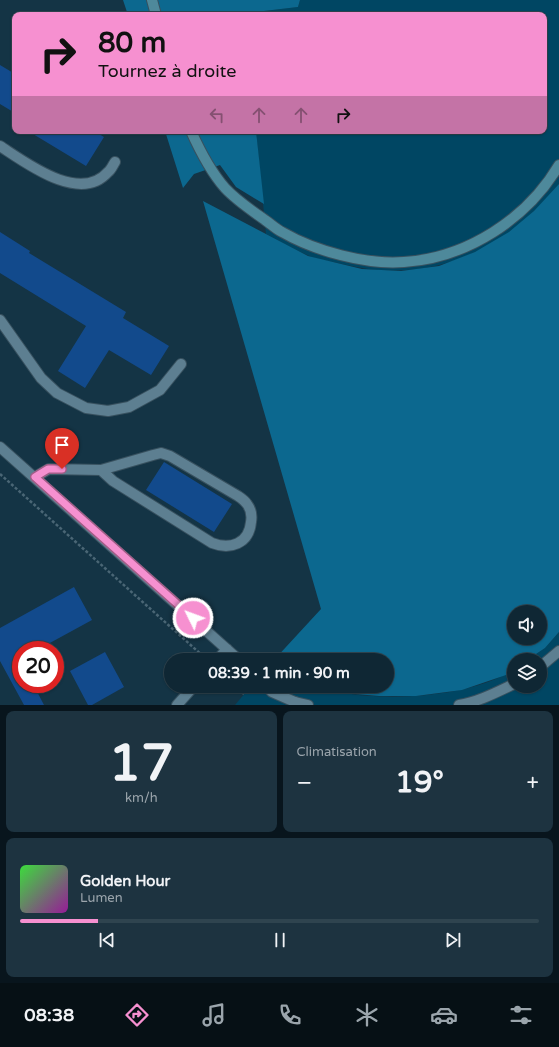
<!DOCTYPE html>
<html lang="fr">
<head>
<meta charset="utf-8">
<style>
	:root { --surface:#0f2734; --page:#1d3340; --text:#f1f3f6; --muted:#9ba5ac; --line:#2f444f; --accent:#f690d0 }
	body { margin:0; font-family:"Varela Round",sans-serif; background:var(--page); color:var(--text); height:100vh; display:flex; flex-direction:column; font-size:15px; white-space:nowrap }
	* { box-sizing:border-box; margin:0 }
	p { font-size:13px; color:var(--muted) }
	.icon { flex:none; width:22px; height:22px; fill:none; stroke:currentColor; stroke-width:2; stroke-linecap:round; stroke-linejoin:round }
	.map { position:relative; height:705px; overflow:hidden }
	.drawer { display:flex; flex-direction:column; gap:6px; padding:6px; background:#08151d; flex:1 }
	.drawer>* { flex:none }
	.top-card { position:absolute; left:12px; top:12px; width:535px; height:122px; border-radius:8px; box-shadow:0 1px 3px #0004,0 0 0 1px var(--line); background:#f690d0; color:#111; overflow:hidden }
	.controls { position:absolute; left:507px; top:605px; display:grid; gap:8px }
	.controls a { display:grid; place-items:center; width:40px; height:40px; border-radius:50%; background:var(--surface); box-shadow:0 1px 3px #0004,0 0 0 1px var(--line); font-size:20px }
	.speed { position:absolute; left:12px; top:641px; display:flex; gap:8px; font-size:20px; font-weight:700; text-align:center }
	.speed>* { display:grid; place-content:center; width:52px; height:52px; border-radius:50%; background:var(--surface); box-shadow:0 1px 3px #0004,0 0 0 1px var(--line); line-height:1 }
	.speed .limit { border:6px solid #d22; background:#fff; color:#111 }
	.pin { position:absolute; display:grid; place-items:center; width:34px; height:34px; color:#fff; margin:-41px -17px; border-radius:50% 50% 50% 0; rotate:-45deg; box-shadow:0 0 4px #0007 }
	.pin .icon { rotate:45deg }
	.me { position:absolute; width:44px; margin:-22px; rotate:312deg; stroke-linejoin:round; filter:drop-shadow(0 0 3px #0008) }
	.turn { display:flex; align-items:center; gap:14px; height:84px; padding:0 20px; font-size:18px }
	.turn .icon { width:52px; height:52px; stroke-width:2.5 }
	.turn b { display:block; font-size:28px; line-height:34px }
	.lanes { display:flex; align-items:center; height:38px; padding:0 20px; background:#0003; justify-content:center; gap:20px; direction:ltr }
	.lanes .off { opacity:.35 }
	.big { font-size:30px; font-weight:800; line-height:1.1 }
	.drawer .card { flex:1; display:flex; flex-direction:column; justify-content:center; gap:6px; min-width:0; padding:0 14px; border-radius:8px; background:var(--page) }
	.drawer .dial { align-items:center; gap:0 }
	.dial b { font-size:52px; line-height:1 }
	.song { display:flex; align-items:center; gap:12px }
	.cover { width:48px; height:48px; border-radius:6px; background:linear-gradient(135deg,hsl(120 70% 55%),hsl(300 70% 35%)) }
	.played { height:4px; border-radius:2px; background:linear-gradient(90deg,var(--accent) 15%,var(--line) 15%) }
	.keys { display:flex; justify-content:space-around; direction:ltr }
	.heat { display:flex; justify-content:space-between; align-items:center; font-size:22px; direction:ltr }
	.drawer .tiles { flex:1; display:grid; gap:6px; grid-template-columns:1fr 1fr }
	.card:last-child { grid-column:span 2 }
	.trip { position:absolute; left:164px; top:653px; width:230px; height:40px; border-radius:20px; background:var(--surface); box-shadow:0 1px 3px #0004,0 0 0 1px var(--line); font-weight:800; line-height:40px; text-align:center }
	.dock { display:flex; height:64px; justify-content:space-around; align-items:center; background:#061015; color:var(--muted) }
	.dock .icon { width:28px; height:28px }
	.dock .active { color:var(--accent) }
	.dock b { font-size:18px; color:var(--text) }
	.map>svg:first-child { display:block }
</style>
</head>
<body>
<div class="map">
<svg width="559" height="705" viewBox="0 0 559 705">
	<rect width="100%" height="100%" fill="#143445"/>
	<path fill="#004663" d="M 300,0 L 559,0 L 559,184 L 557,187 C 542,203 527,220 509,233 C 457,268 403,279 342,264 C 331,261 317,260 307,255 C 293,249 280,241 266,234 L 256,131 L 544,131 L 544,15 L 263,15 L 264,11 L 298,7 Z
		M 559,632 L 559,705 L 235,705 L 251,686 C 275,686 300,684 324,686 C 331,687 338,691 344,693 C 393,701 473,697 514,669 L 514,686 L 540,686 L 540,660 L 527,660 L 545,648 Z"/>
	<path fill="#0c688f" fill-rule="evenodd" d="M 123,0 L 300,0 L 298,7 L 264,11 L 263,15 L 128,15 Z
		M 165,131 L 256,131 L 264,204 L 236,187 L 220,165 L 194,174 L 183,188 Z
		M 559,184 L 559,632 L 545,648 L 527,660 L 514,660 L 514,669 L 506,675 L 462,690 L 416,696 L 379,696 L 343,693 L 326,686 L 387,686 L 387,660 L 274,660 L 321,609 L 203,201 L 308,256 L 362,269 L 401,271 L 439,266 L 475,252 L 509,232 L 534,211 ZM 514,612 L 540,612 L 540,638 L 514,638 Z"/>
	<path fill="#124a8c" d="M 0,65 L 15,74 L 15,113 L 0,104 Z
		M 28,131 L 94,131 L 104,137 L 86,166 Z
		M 0,232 L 30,251 L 29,253 L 126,312 L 123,318 L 169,346 L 151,375 L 109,350 L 85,388 L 58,371 L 86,326 L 0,273 Z
		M 164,462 L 232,504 L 214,532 L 146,490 Z
		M 74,587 L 92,620 L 37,650 L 21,650 L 21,684 L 33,684 L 44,705 L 24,705 L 0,661 L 0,628 Z
		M 105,652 L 124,687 L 92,705 L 88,705 L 70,671 Z"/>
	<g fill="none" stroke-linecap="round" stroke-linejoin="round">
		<g stroke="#38515f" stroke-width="12">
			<path id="lane" d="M 0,146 C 26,163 80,204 108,172 C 111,170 113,165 115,162
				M 0,320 L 41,378 L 57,393 L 86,408 L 108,411 L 129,407 L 160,390 L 181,364
				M 0,447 L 239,660
				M 35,477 L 49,469 L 101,470 L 113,481 L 212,543 C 230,550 249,544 251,522 C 252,516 251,509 247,504 C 245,501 241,498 238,496 L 170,456 L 161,453 L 153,455 L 101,470
				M 217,660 L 227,649
				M 266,686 L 272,692 L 295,702
				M 177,705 L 194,686"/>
		</g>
		<g stroke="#38515f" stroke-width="12">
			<path id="street" d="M 540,667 L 559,651
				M 294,705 L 295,702 L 308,705
				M 459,705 C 478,702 497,692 514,684"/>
		</g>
		<g stroke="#38515f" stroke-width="12">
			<path id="secondary" d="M 152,0 L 156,15
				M 191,131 C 200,151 210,171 225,188 C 236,200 251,210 265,220 C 271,224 276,229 282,232 C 315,251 366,265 404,262 C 467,258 527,219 559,165"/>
		</g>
		<path stroke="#4a6675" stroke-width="2.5" stroke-dasharray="3 2" stroke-linecap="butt" d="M 0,474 L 204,657
			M 236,686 L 244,694"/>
		<use href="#lane" stroke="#5d7f91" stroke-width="10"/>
		<use href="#street" stroke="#5d7f91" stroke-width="10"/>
		<use href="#secondary" stroke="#4e899b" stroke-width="10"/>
	</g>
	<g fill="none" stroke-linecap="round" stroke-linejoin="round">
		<g stroke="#a05e87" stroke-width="10">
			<path id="route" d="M 62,469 L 48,469 L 35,477 L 193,618"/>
		</g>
		<use href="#route" stroke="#f690d0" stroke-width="7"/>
	</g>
</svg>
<div class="controls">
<a><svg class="icon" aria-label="sound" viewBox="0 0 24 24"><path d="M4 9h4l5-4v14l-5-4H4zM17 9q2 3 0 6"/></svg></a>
<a><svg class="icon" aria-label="layers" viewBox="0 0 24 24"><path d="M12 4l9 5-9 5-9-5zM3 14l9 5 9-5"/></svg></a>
</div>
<div class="speed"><div class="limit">20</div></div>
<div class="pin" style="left:62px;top:469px;background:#d93025"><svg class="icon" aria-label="arrive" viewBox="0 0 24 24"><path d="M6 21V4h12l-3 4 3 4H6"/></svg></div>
<svg class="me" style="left:193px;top:618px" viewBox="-20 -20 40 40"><circle r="17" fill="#f690d0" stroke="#fff" stroke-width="3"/><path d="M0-11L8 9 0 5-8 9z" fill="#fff"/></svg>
<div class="trip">08:39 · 1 min · 90 m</div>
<div class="top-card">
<div class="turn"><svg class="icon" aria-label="right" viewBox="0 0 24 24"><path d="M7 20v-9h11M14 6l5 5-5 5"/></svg><div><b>80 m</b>Tournez à droite</div></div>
<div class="lanes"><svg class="icon off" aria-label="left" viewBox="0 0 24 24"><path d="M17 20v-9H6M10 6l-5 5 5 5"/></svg><svg class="icon off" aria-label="ahead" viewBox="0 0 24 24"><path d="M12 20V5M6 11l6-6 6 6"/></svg><svg class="icon off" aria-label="ahead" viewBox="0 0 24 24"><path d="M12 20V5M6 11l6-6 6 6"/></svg><svg class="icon" aria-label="right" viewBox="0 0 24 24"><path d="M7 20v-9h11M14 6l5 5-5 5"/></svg></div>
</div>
</div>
<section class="drawer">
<div class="tiles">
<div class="card dial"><b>17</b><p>km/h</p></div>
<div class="card"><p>Climatisation</p>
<div class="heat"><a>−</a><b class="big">19°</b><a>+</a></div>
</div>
<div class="card">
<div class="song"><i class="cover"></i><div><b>Golden Hour</b><p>Lumen</p></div></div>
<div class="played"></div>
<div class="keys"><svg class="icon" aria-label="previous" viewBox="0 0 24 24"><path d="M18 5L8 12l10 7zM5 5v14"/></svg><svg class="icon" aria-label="pause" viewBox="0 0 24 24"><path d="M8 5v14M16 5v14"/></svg><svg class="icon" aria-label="next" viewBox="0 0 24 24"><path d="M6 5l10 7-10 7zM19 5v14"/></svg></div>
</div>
</div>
</section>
<nav class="dock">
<b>08:38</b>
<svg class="icon active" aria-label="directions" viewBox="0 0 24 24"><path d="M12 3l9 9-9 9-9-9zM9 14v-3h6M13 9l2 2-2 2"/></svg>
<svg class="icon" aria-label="music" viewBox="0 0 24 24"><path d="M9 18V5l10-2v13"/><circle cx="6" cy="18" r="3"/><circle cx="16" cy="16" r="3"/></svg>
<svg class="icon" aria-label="phone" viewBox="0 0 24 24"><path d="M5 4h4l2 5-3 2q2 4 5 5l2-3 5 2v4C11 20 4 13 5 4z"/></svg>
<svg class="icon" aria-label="climate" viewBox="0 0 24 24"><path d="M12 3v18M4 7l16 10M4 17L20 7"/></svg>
<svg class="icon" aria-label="car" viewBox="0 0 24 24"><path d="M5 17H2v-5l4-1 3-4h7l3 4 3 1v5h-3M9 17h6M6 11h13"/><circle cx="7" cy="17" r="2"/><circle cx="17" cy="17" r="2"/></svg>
<svg class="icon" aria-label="filters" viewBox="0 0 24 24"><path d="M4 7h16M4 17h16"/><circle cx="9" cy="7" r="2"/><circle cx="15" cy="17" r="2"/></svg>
</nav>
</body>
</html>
